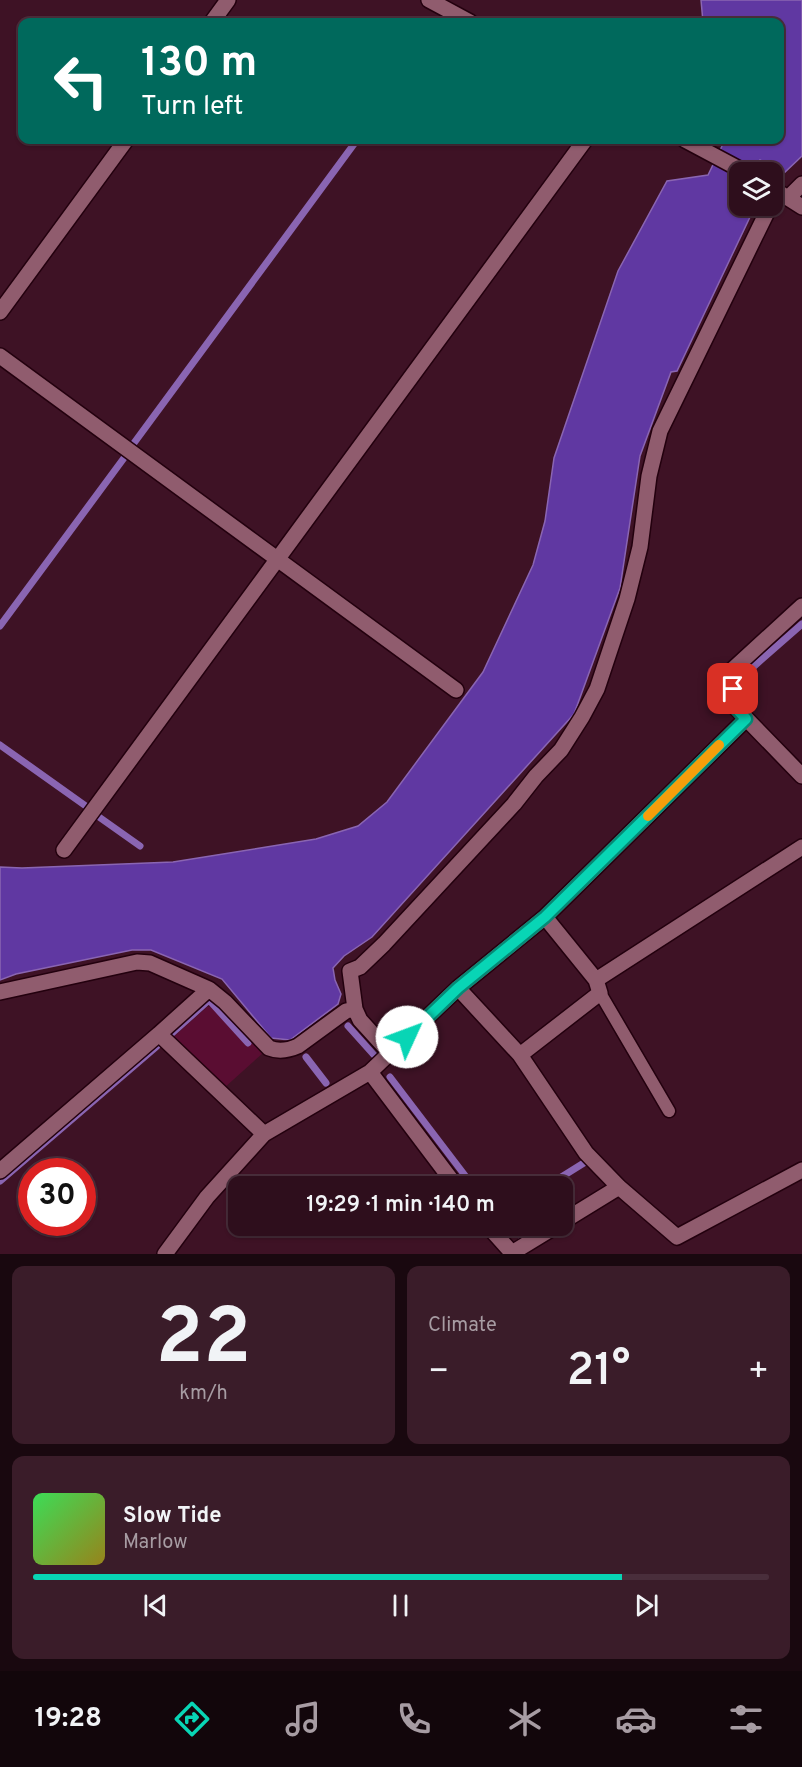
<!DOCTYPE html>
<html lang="en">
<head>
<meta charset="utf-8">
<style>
	:root { --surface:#2e0e1c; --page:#3a1c29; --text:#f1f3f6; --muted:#a79ca3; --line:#492e3b; --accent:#08d5b5 }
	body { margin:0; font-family:Overpass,sans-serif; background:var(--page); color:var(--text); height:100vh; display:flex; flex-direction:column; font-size:22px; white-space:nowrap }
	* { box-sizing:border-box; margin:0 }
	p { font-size:20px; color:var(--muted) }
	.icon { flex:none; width:33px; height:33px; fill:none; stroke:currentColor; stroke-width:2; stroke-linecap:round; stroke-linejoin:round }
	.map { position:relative; height:1254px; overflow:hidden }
	.panel { display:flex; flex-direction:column; gap:12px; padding:12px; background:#19080f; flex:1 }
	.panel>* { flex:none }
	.hud { position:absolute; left:18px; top:18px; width:766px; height:126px; border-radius:12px; box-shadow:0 2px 4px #0004,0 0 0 2px var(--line); background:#00695c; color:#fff; overflow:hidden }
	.buttons { position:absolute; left:729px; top:162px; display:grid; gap:12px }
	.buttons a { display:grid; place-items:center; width:54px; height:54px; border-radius:12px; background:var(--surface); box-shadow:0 2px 4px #0004,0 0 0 2px var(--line); font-size:30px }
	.speed { position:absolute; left:18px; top:1158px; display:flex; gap:12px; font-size:30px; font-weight:700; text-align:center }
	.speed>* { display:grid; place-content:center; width:78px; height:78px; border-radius:50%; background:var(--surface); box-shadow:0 2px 4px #0004,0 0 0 2px var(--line); line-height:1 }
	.speed .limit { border:9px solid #d22; background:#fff; color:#111 }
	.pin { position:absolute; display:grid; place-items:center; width:51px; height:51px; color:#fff; margin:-26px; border-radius:12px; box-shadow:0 3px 9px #0006 }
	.me { position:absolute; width:66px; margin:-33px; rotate:47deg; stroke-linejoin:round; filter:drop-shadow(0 0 4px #0008) }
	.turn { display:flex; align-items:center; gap:21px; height:126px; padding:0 24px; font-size:27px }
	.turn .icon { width:78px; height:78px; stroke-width:2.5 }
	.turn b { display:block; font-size:42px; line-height:51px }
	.big { font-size:45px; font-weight:600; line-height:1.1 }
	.panel .widget { flex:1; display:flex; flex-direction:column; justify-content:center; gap:9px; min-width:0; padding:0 21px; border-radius:12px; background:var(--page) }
	.panel .dial { align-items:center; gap:0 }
	.dial b { font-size:78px; line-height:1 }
	.song { display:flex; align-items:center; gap:18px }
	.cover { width:72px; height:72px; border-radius:9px; background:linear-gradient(135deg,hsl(130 70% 55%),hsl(50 70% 35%)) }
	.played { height:6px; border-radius:3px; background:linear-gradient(90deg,var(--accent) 80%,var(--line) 80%) }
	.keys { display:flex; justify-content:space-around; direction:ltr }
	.heat { display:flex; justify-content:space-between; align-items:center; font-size:33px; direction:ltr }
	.panel .tiles { flex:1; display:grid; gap:12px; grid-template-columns:1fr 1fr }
	.widget:last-child { grid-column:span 2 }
	.trip { position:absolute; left:228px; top:1176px; width:345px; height:60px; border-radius:12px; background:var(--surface); box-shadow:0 2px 4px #0004,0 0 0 2px var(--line); font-weight:600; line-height:60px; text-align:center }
	.tab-bar { display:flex; height:96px; justify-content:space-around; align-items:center; background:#12060b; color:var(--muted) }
	.tab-bar .icon { width:42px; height:42px }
	.tab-bar .current { color:var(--accent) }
	.tab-bar b { font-size:27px; color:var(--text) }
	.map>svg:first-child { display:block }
</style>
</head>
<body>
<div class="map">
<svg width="802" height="1254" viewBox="0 0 802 1254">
	<rect width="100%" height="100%" fill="#3e1225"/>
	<path fill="#5a0d32" d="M 212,1006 L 248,1045 L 252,1042 L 263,1053 L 223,1089 L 171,1039 L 207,1007 Z"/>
	<path fill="#6038a2" stroke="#8a65b2" stroke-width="1.5" d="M 701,0 L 802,0 L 802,156 L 784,173 L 760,160 L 754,166 L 750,172 L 740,172 L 740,206 L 743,206 L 750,217 L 677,371 L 671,372 L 640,456 L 620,588 L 574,714 L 372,937 L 344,956 L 333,968 L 335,980 L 341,994 L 338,1004 L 290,1040 L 271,1038 L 222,979 L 151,950 L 132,950 L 16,974 L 0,980 L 0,867 L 22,868 L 173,862 L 316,839 L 358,826 L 387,802 L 483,672 L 533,565 L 545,521 L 554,458 L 618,271 L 667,181 L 708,175 L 722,146 L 723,140 L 780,140 L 780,22 L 703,22 Z"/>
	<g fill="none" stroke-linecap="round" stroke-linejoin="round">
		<path stroke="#8a65b2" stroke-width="7" d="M 134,443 L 357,140
			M 0,626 L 124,458
			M 752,668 L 802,624
			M 0,745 L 90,809
			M 99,817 L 140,846
			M 348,1026 L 374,1055
			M 170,1035 L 209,1000 L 248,1043
			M 306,1057 L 326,1083
			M 390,1077 L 473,1186
			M 0,1181 L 157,1046
			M 547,1186 L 587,1161
			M 510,1226 L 521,1236"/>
		<g stroke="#23000e" stroke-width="15">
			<path id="service" d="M 600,993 L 669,1111"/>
		</g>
		<g stroke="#23000e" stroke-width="18">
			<path id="minor" d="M 429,0 L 470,22
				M 212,22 L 228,0
				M 685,140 L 745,172
				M 772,188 L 802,207
				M 789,197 L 802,184
				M 0,312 L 126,140
				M 0,356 L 456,690
				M 802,606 L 731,671 L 735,707 L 802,776
				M 64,850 L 585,140
				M 545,917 L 746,719
				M 458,988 L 520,1055 L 600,993 L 596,980
				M 0,992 L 137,962 L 150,963 L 209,989
				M 390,1053 L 360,1020 L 355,1009 L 350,971 L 360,967 L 384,944 L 514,804 L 536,776 L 561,750 L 582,717 L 597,689 L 627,599 L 640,547 L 649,476 L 660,431 L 770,206
				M 520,1055 L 586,1153 L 619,1187 L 677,1237 L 802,1170
				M 370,1072 L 456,1186
				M 264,1134 L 159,1034 L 209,989 L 225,1002 L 269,1048 C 279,1052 289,1050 298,1046 L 346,1011 L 355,1009
				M 0,1171 L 159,1034
				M 562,1222 L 619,1187
				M 488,1226 L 513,1254
				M 512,1253 L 556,1226
				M 165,1254 L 207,1197 L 264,1134 L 370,1072 L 458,988 L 545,917 L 596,980 L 802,847"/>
		</g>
		<use href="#service" stroke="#905c6e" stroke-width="12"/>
		<use href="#minor" stroke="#905c6e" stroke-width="15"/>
	</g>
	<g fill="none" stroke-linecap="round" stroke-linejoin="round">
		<g stroke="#058a76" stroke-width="15">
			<path id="route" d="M 407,1037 L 458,988 L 545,917 L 746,719 L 735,707 L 733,689"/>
		</g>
		<use href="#route" stroke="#08d5b5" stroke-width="10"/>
		<path stroke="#f59e0b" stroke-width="10" d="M 648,816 L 719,745"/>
	</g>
</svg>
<div class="buttons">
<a><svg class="icon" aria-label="layers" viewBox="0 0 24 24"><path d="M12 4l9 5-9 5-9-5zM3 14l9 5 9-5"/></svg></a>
</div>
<div class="speed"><div class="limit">30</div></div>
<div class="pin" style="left:733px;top:689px;background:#d93025"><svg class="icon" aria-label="arrive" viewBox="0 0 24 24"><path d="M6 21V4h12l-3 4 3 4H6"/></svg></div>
<svg class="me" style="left:407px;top:1037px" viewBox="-20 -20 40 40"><circle r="19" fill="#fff"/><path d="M0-13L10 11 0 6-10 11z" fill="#08d5b5"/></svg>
<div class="trip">19:29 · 1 min · 140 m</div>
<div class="hud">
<div class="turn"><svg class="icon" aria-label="left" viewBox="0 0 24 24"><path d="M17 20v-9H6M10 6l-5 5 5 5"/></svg><div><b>130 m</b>Turn left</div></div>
</div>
</div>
<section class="panel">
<div class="tiles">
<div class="widget dial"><b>22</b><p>km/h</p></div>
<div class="widget"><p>Climate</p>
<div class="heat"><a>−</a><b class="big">21°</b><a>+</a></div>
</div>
<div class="widget">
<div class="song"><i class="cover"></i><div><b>Slow Tide</b><p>Marlow</p></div></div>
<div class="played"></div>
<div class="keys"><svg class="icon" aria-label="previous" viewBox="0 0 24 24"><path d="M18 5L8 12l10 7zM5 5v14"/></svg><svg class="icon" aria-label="pause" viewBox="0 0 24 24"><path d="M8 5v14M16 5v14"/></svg><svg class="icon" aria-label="next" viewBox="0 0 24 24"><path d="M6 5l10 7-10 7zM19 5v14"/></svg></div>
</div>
</div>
</section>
<nav class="tab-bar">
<b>19:28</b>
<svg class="icon current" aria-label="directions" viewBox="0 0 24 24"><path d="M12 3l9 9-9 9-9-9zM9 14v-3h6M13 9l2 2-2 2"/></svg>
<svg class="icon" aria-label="music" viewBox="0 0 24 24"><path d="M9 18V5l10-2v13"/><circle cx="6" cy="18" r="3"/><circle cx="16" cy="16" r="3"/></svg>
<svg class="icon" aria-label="phone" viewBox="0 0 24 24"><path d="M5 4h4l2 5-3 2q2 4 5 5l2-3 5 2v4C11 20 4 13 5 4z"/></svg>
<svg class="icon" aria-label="climate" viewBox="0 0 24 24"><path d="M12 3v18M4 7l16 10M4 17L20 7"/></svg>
<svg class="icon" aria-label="car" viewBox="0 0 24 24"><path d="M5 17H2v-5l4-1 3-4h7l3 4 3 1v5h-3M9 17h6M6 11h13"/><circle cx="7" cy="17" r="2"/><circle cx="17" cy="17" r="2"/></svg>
<svg class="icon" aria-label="filters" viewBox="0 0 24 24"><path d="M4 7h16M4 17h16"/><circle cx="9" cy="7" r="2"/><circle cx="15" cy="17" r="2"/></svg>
</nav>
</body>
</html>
